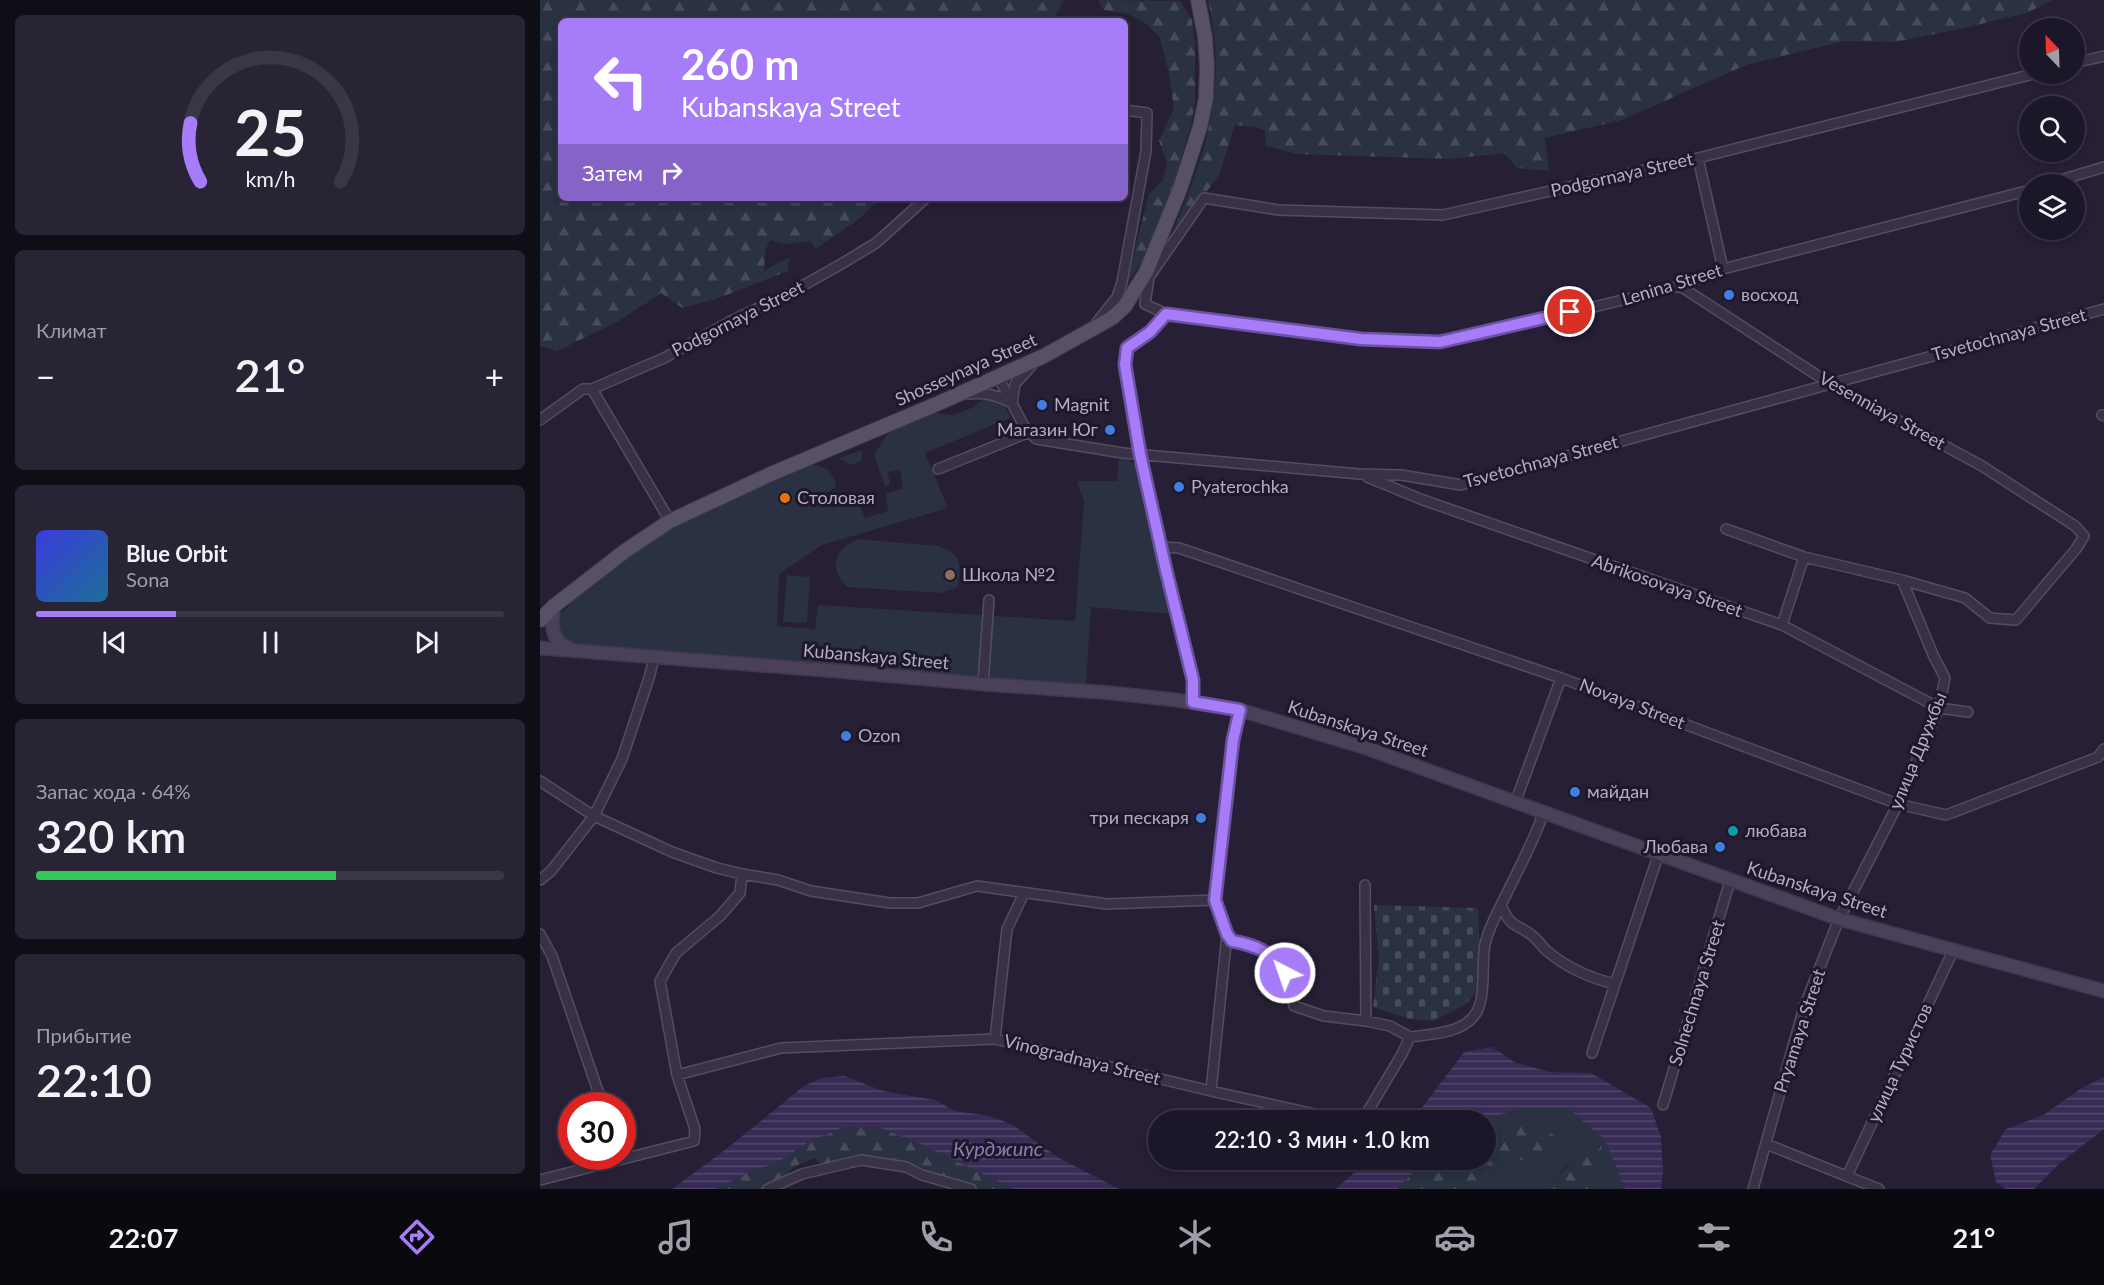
<!DOCTYPE html>
<html lang="ru">
<head>
<meta charset="utf-8">
<style>
	:root { --surface:#1c1728; --page:#292434; --text:#f1f3f6; --muted:#a09fa8; --line:#3a3645; --accent:#a77cf9 }
	body { margin:0; font-family:Lato,sans-serif; background:var(--page); color:var(--text); height:100vh; display:flex; flex-direction:column; font-size:22px; white-space:nowrap }
	* { box-sizing:border-box; margin:0 }
	p { font-size:20px; color:var(--muted) }
	.icon { flex:none; width:33px; height:33px; fill:none; stroke:currentColor; stroke-width:2; stroke-linecap:round; stroke-linejoin:round }
	.map { position:relative; flex:1; overflow:hidden }
	.panel { display:flex; flex-direction:column; gap:15px; padding:15px; background:#0f0d16; width:540px }
	.panel>* { flex:none }
	.banner { position:absolute; left:18px; top:18px; width:570px; height:183px; border-radius:9px; box-shadow:0 3px 9px #0003,0 0 0 2px var(--line); background:#a77cf9; color:#fff; overflow:hidden }
	.needle { width:39px; rotate:337deg }
	.buttons { position:absolute; left:1479px; top:18px; display:grid; gap:12px }
	.buttons a { display:grid; place-items:center; width:66px; height:66px; border-radius:50%; background:var(--surface); box-shadow:0 3px 9px #0003,0 0 0 2px var(--line); font-size:30px }
	.speed { position:absolute; left:18px; top:1092px; display:flex; gap:12px; font-size:30px; font-weight:700; text-align:center }
	.speed>* { display:grid; place-content:center; width:78px; height:78px; border-radius:50%; background:var(--surface); box-shadow:0 3px 9px #0003,0 0 0 2px var(--line); line-height:1 }
	.speed .limit { border:9px solid #d22; background:#fff; color:#111 }
	.pin { position:absolute; display:grid; place-items:center; width:51px; height:51px; color:#fff; margin:-26px; border:3px solid #fff; border-radius:50%; box-shadow:0 2px 6px #0007 }
	.me { position:absolute; width:66px; margin:-33px; rotate:319deg; stroke-linejoin:round; filter:drop-shadow(0 0 4px #0008) }
	.turn { display:flex; align-items:center; gap:21px; height:126px; padding:0 24px; font-size:27px }
	.turn .icon { width:78px; height:78px; stroke-width:2.5 }
	.turn b { display:block; font-size:42px; line-height:51px }
	.then { display:flex; align-items:center; height:57px; padding:0 24px; background:#0003; gap:12px; font-size:22px }
	.big { font-size:45px; font-weight:600; line-height:1.1 }
	.panel .widget { flex:1; display:flex; flex-direction:column; justify-content:center; gap:9px; min-width:0; padding:0 21px; border-radius:9px; background:var(--page) }
	.panel .dial { align-items:center; gap:0 }
	.dial svg { height:156px; overflow:visible; fill:none; stroke:var(--line); stroke-width:7; stroke-linecap:round; text-anchor:middle }
	.dial text { fill:var(--text); stroke:none }
	.song { display:flex; align-items:center; gap:18px }
	.cover { width:72px; height:72px; border-radius:9px; background:linear-gradient(135deg,hsl(240 70% 55%),hsl(200 70% 35%)) }
	.played { height:6px; border-radius:3px; background:linear-gradient(90deg,var(--accent) 30%,var(--line) 30%) }
	.keys { display:flex; justify-content:space-around; direction:ltr }
	.heat { display:flex; justify-content:space-between; align-items:center; font-size:33px; direction:ltr }
	.charge { height:9px; border-radius:4px; background:linear-gradient(90deg,#34c759 64%,var(--line) 0) }
	.trip { position:absolute; left:608px; top:1110px; width:348px; height:60px; border-radius:30px; background:var(--surface); box-shadow:0 3px 9px #0003,0 0 0 2px var(--line); font-weight:600; line-height:60px; text-align:center }
	.tab-bar { display:flex; height:96px; justify-content:space-around; align-items:center; background:#0b0910; color:var(--muted) }
	.tab-bar .icon { width:42px; height:42px }
	.tab-bar .active { color:var(--accent) }
	.tab-bar b { font-size:27px; color:var(--text) }
	main { display:flex; flex:1; min-height:0 }
	.map>svg:first-child { display:block }
</style>
</head>
<body>
<main>
<section class="panel">
<div class="widget dial"><svg viewBox="0 0 100 80">
<path d="M14 69A42 42 0 1 1 86 69"/>
<path d="M14 69A42 42 0 0 1 9 39" stroke="#a77cf9"/>
<text x="50" y="56" font-size="32" font-weight="700">25</text>
<text x="50" y="72" font-size="11">km/h</text>
</svg></div>
<div class="widget"><p>Климат</p>
<div class="heat"><a>−</a><b class="big">21°</b><a>+</a></div>
</div>
<div class="widget">
<div class="song"><i class="cover"></i><div><b>Blue Orbit</b><p>Sona</p></div></div>
<div class="played"></div>
<div class="keys"><svg class="icon" aria-label="previous" viewBox="0 0 24 24"><path d="M18 5L8 12l10 7zM5 5v14"/></svg><svg class="icon" aria-label="pause" viewBox="0 0 24 24"><path d="M8 5v14M16 5v14"/></svg><svg class="icon" aria-label="next" viewBox="0 0 24 24"><path d="M6 5l10 7-10 7zM19 5v14"/></svg></div>
</div>
<div class="widget"><p>Запас хода · 64%</p><b class="big">320 km</b><div class="charge"></div></div>
<div class="widget"><p>Прибытие</p><b class="big">22:10</b></div>
</section>
<div class="map">
<svg width="1564" height="1189" viewBox="0 0 1564 1189">
	<defs>
		<pattern id="forest-firs" width="22" height="20" patternUnits="userSpaceOnUse" patternTransform="scale(1.5)"><rect width="22" height="20" fill="#293142"/><path d="M5 1l3.5 6h-7zM16 11l3.5 6h-7z" fill="#464c5c"/></pattern>
		<pattern id="cemetery-stones" width="16" height="16" patternUnits="userSpaceOnUse" patternTransform="scale(1.5)"><rect width="16" height="16" fill="#293142"/><path d="M2 7V4a2 2 0 0 1 4 0v3zM10 15v-3a2 2 0 0 1 4 0v3z" fill="#464c5c"/></pattern>
		<pattern id="water-rules" width="6" height="5" patternUnits="userSpaceOnUse" patternTransform="scale(1.5)"><rect width="6" height="5" fill="#382b55"/><path d="M0 2.5h6" fill="none" stroke="#53476c"/></pattern>
	</defs>
	<rect width="100%" height="100%" fill="#261f36"/>
	<path fill="#293142" d="M 447,399 C 459,400 467,405 470,418 L 385,453 L 408,508 L 282,545 L 239,574 L 237,626 L 275,629 L 278,605 L 535,621 L 544,502 L 537,481 L 577,481 L 579,459 L 589,460 L 598,466 L 606,496 L 631,614 L 551,607 L 546,685 L 32,645 L 21,640 L 15,619 L 29,606 L 37,594 L 55,579 L 134,526 L 268,465 C 282,464 296,472 296,487 L 286,493 L 293,508 L 317,499 L 325,518 L 348,511 L 346,493 L 363,489 L 360,470 L 348,472 L 350,485 L 345,486 L 334,455 L 351,428 L 388,412 L 411,415 L 419,413 L 434,407 L 439,402 Z
		M 323,450 L 320,462 L 311,465 L 299,458 Z
		M 317,539 L 397,546 C 420,552 423,565 417,587 L 401,593 L 307,587 C 288,567 294,551 317,539 Z
		M 247,575 L 270,577 L 267,623 L 243,622 Z
		M 985,1108 L 1027,1108 L 1065,1140 L 1085,1189 L 1063,1189 L 1053,1164 L 1061,1152 L 1052,1145 L 1026,1166 L 1011,1183 L 1012,1189 L 942,1189 L 950,1180 L 963,1159 L 974,1158 L 987,1162 L 972,1143 L 945,1135 L 945,1120 L 941,1120 Z"/>
	<path fill="url(#forest-firs)" d="M 0,0 L 524,0 L 513,21 L 21,21 L 21,198 L 343,198 L 332,206 L 320,218 L 276,249 L 271,241 L 246,244 L 230,240 L 225,251 L 224,271 L 239,262 L 251,258 L 248,264 L 248,271 L 176,299 L 142,308 L 121,293 L 77,322 L 17,351 L 0,346 Z
		M 558,0 L 640,1 L 652,20 L 655,43 L 655,102 L 651,125 L 626,209 L 607,254 L 586,285 L 609,194 L 623,180 L 627,163 L 619,141 L 634,108 L 629,74 L 620,38 L 608,25 L 588,14 L 564,10 Z
		M 668,0 L 1514,0 L 1486,13 L 1420,29 L 1355,42 L 1304,41 L 1206,65 L 1082,120 L 1005,138 L 1009,171 L 977,168 L 965,153 L 909,159 L 757,154 L 726,146 L 725,130 L 713,127 L 695,125 L 679,175 L 628,243 C 664,161 689,90 668,0 Z
		M 977,1126 L 1002,1127 L 1017,1137 L 1020,1149 L 1010,1157 L 994,1153 L 987,1162 L 974,1158 L 963,1159 L 950,1180 L 942,1189 L 857,1189 L 885,1160 L 945,1160 L 945,1135 L 971,1142 Z
		M 304,1127 L 338,1127 L 383,1145 L 474,1189 L 435,1189 L 367,1164 L 282,1165 L 275,1158 L 258,1165 L 249,1171 L 250,1176 L 222,1189 L 175,1189 L 212,1171 L 237,1163 L 267,1143 Z
		M 1062,1144 L 1061,1152 L 1053,1164 L 1063,1189 L 1012,1189 L 1011,1183 L 1039,1154 L 1052,1145 Z"/>
	<path fill="url(#cemetery-stones)" d="M 834,905 L 938,908 L 940,954 L 935,993 L 925,1005 L 893,1021 L 870,1019 L 833,1007 L 839,958 Z"/>
	<path fill="url(#water-rules)" d="M 952,1047 L 974,1062 L 1010,1072 L 1051,1073 L 1111,1108 L 1121,1137 L 1123,1171 L 1121,1189 L 1085,1189 L 1065,1140 L 1027,1108 L 985,1108 L 941,1120 L 870,1120 L 878,1113 L 924,1052 Z
		M 305,1076 L 343,1091 L 395,1100 L 415,1111 L 450,1116 L 473,1125 L 519,1158 L 579,1189 L 474,1189 L 383,1145 L 338,1127 L 304,1127 L 267,1143 L 237,1163 L 212,1171 L 175,1189 L 132,1189 L 185,1150 L 264,1086 L 281,1078 Z
		M 1564,1077 L 1564,1129 L 1519,1164 L 1494,1189 L 1466,1189 L 1456,1182 L 1450,1155 L 1466,1129 L 1503,1115 L 1542,1088 Z
		M 828,1160 L 885,1160 L 857,1189 L 796,1189 Z"/>
	<g fill="none" stroke-linecap="round" stroke-linejoin="round">
		<g stroke="#544d62" stroke-width="12">
			<path id="street" d="M 1534,63 L 1564,56
				M 1158,158 L 1183,269
				M 1507,184 L 1564,167
				M 1140,286 L 1289,383 L 1442,466 L 1535,526 L 1544,536 L 1536,549 L 1476,620 L 1450,618 L 1425,598 L 1362,580 L 1264,557 L 1186,529
				M 626,314 L 821,339 L 900,342 L 942,334 L 1140,286 L 1183,269 L 1490,190
				M 554,326 L 577,297 L 582,282 L 606,151 L 607,113 L 585,110
				M 458,377 L 484,426 L 496,439 L 583,453 L 819,474 L 861,475 L 921,485 L 1564,309
				M 52,389 L 130,521
				M 426,394 C 444,392 457,395 472,403 L 475,384 L 493,364
				M 1562,415 L 1564,416
				M 0,420 L 43,389 L 52,389 L 124,358 L 191,321 L 248,294 L 303,263 L 336,243 L 386,198
				M 398,469 L 490,432
				M 827,477 L 883,500 L 1242,625 L 1399,708 L 1428,712
				M 621,547 L 639,548 L 1021,678 L 1358,804 L 1406,815 L 1558,757 L 1564,749
				M 1242,625 L 1264,557
				M 443,684 L 449,600
				M 653,702 L 653,680 L 626,570 L 600,454 L 585,365 L 587,348 L 610,332 L 626,314 L 605,304 L 609,277 L 664,198 L 739,210 L 903,215 L 1158,158 L 1493,74
				M 0,781 L 54,816 L 132,852 L 177,868 L 202,874 L 238,880 L 271,891 L 350,903 L 378,903 L 437,886 L 567,904 L 675,900
				M 975,803 L 1021,678
				M 0,880 L 11,871 L 54,816 L 82,759 L 109,678 L 114,658
				M 961,905 C 971,929 977,923 994,937 C 999,941 1002,947 1007,951 C 1027,968 1050,978 1075,984
				M 0,934 L 12,956 L 63,1106
				M 687,934 L 691,941 C 733,949 748,963 754,1006 L 784,1016 L 826,1021 L 825,885
				M 826,1021 L 850,1026 L 870,1037
				M 455,1039 L 467,929 L 484,893
				M 1052,1053 L 1119,853
				M 137,1075 L 241,1048 L 455,1039 L 671,1091 L 802,1120
				M 671,1091 L 687,934 L 675,900 L 693,740 L 700,710
				M 1123,1105 L 1190,881
				M 806,1120 L 825,1116 L 862,1054 L 870,1037 C 890,1034 920,1034 934,1016 C 947,1001 941,963 945,944 C 949,927 957,913 965,897 C 978,870 993,843 1003,814
				M 1226,1144 L 1339,1189
				M 1307,1176 L 1413,951
				M 0,1180 L 154,1141 L 155,1129 L 137,1075 L 120,981 L 136,953 L 180,916 L 200,893 L 202,874
				M 228,1189 L 262,1174 L 321,1160 L 366,1167 L 382,1175 L 431,1189
				M 1213,1189 L 1264,1007 L 1299,919 L 1358,804 L 1399,708 L 1405,678 L 1394,657 L 1362,580"/>
		</g>
		<g stroke="#3f394d" stroke-width="15">
			<path id="secondary" d="M 14,606 C 11,625 10,640 30,649
				M 0,648 L 296,671 L 443,684 L 572,693 L 636,700 L 700,710 L 823,747 L 1299,919 L 1564,991"/>
		</g>
		<g stroke="#3f394d" stroke-width="16">
			<path id="primary" d="M 0,620 L 14,606 L 85,551 L 130,521 L 233,473 L 399,403 L 504,356 L 572,318 L 585,306 L 606,272 L 640,189 L 660,127 L 666,98 L 667,66 L 665,37 L 658,0"/>
		</g>
		<use href="#street" stroke="#393247" stroke-width="9"/>
		<use href="#secondary" stroke="#4a405a" stroke-width="12"/>
		<use href="#primary" stroke="#575067" stroke-width="14"/>
	</g>
	<g fill="none" stroke-linecap="round" stroke-linejoin="round">
		<g stroke="#6d51a2" stroke-width="15">
			<path id="route" d="M 745,973 C 733,952 715,945 692,941 L 687,934 L 675,900 L 693,740 L 700,710 L 653,702 L 653,680 L 626,570 L 600,454 L 585,365 L 587,348 L 610,332 L 626,314 L 821,339 L 900,342 L 1030,312"/>
		</g>
		<use href="#route" stroke="#a77cf9" stroke-width="10"/>
	</g>
	<g fill="#3f7fe0" stroke="#1e182b" stroke-width="2">
		<circle cx="1189" cy="295" r="6"/>
		<circle cx="502" cy="405" r="6"/>
		<circle cx="570" cy="430" r="6"/>
		<circle cx="639" cy="487" r="6"/>
		<circle cx="306" cy="736" r="6"/>
		<circle cx="1035" cy="792" r="6"/>
		<circle cx="661" cy="818" r="6"/>
		<circle cx="1180" cy="847" r="6"/>
	</g>
	<circle fill="#e8710a" stroke="#1e182b" stroke-width="2" cx="245" cy="498" r="6"/>
	<circle fill="#8d6e63" stroke="#1e182b" stroke-width="2" cx="410" cy="575" r="6"/>
	<circle fill="#0f9aa8" stroke="#1e182b" stroke-width="2" cx="1193" cy="831" r="6"/>
	<g text-anchor="middle" stroke-width="6" stroke-linejoin="round" paint-order="stroke">
		<g font-size="18" fill="#b5acc4" stroke="#1e182b">
			<text transform="translate(1082 175) rotate(-13)" y="6">Podgornaya Street</text>
			<text transform="translate(1132 285) rotate(-17)" y="6">Lenina Street</text>
			<text transform="translate(198 319) rotate(-27)" y="6">Podgornaya Street</text>
			<text transform="translate(1469 335) rotate(-15)" y="6">Tsvetochnaya Street</text>
			<text transform="translate(426 370) rotate(-24)" y="6">Shosseynaya Street</text>
			<text transform="translate(1342 411) rotate(29)" y="6">Vesenniaya Street</text>
			<text transform="translate(1001 462) rotate(-15)" y="6">Tsvetochnaya Street</text>
			<text transform="translate(1127 586) rotate(19)" y="6">Abrikosovaya Street</text>
			<text transform="translate(336 657) rotate(5)" y="6">Kubanskaya Street</text>
			<text transform="translate(1092 704) rotate(21)" y="6">Novaya Street</text>
			<text transform="translate(818 729) rotate(18)" y="6">Kubanskaya Street</text>
			<text transform="translate(1378 751) rotate(-68)" y="6">улица Дружбы</text>
			<text transform="translate(1277 890) rotate(18)" y="6">Kubanskaya Street</text>
			<text transform="translate(1157 993) rotate(-73)" y="6">Solnechnaya Street</text>
			<text transform="translate(1260 1031) rotate(-72)" y="6">Pryamaya Street</text>
			<text transform="translate(542 1060) rotate(14)" y="6">Vinogradnaya Street</text>
			<text transform="translate(1360 1063) rotate(-65)" y="6">улица Туристов</text>
		</g>
		<g font-size="18" fill="#b5acc4" stroke="#1e182b" text-anchor="start">
			<text x="1201" y="301">восход</text>
			<text x="514" y="411">Magnit</text>
			<text x="558" y="436" text-anchor="end">Магазин Юг</text>
			<text x="651" y="493">Pyaterochka</text>
			<text x="257" y="504">Столовая</text>
			<text x="422" y="581">Школа №2</text>
			<text x="318" y="742">Ozon</text>
			<text x="1047" y="798">майдан</text>
			<text x="649" y="824" text-anchor="end">три пескаря</text>
			<text x="1205" y="837">любава</text>
			<text x="1168" y="853" text-anchor="end">Любава</text>
		</g>
		<g font-size="20" font-style="italic" fill="#8c7bb2" stroke="#1e182b">
			<text x="458" y="1156">Курджипс</text>
		</g>
	</g>
</svg>
<div class="buttons">
<a><svg class="needle" viewBox="-14 -14 28 28"><path d="M0-13l5 13h-10z" fill="#e53935"/><path d="M0 13l5-13h-10z" fill="#a09fa8"/></svg></a>
<a><svg class="icon" aria-label="search" viewBox="0 0 24 24"><circle cx="10" cy="10" r="6"/><path d="M15 15l6 6"/></svg></a>
<a><svg class="icon" aria-label="layers" viewBox="0 0 24 24"><path d="M12 4l9 5-9 5-9-5zM3 14l9 5 9-5"/></svg></a>
</div>
<div class="speed"><div class="limit">30</div></div>
<div class="pin" style="left:1030px;top:312px;background:#d93025"><svg class="icon" aria-label="arrive" viewBox="0 0 24 24"><path d="M6 21V4h12l-3 4 3 4H6"/></svg></div>
<svg class="me" style="left:745px;top:973px" viewBox="-20 -20 40 40"><circle r="17" fill="#a77cf9" stroke="#fff" stroke-width="3"/><path d="M0-11L8 9 0 5-8 9z" fill="#fff"/></svg>
<div class="trip">22:10 · 3 мин · 1.0 km</div>
<div class="banner">
<div class="turn"><svg class="icon" aria-label="left" viewBox="0 0 24 24"><path d="M17 20v-9H6M10 6l-5 5 5 5"/></svg><div><b>260 m</b>Kubanskaya Street</div></div>
<div class="then">Затем<svg class="icon" aria-label="right" viewBox="0 0 24 24"><path d="M7 20v-9h11M14 6l5 5-5 5"/></svg></div>
</div>
</div>
</main>
<nav class="tab-bar">
<b>22:07</b>
<svg class="icon active" aria-label="directions" viewBox="0 0 24 24"><path d="M12 3l9 9-9 9-9-9zM9 14v-3h6M13 9l2 2-2 2"/></svg>
<svg class="icon" aria-label="music" viewBox="0 0 24 24"><path d="M9 18V5l10-2v13"/><circle cx="6" cy="18" r="3"/><circle cx="16" cy="16" r="3"/></svg>
<svg class="icon" aria-label="phone" viewBox="0 0 24 24"><path d="M5 4h4l2 5-3 2q2 4 5 5l2-3 5 2v4C11 20 4 13 5 4z"/></svg>
<svg class="icon" aria-label="climate" viewBox="0 0 24 24"><path d="M12 3v18M4 7l16 10M4 17L20 7"/></svg>
<svg class="icon" aria-label="car" viewBox="0 0 24 24"><path d="M5 17H2v-5l4-1 3-4h7l3 4 3 1v5h-3M9 17h6M6 11h13"/><circle cx="7" cy="17" r="2"/><circle cx="17" cy="17" r="2"/></svg>
<svg class="icon" aria-label="filters" viewBox="0 0 24 24"><path d="M4 7h16M4 17h16"/><circle cx="9" cy="7" r="2"/><circle cx="15" cy="17" r="2"/></svg>
<b>21°</b>
</nav>
</body>
</html>
